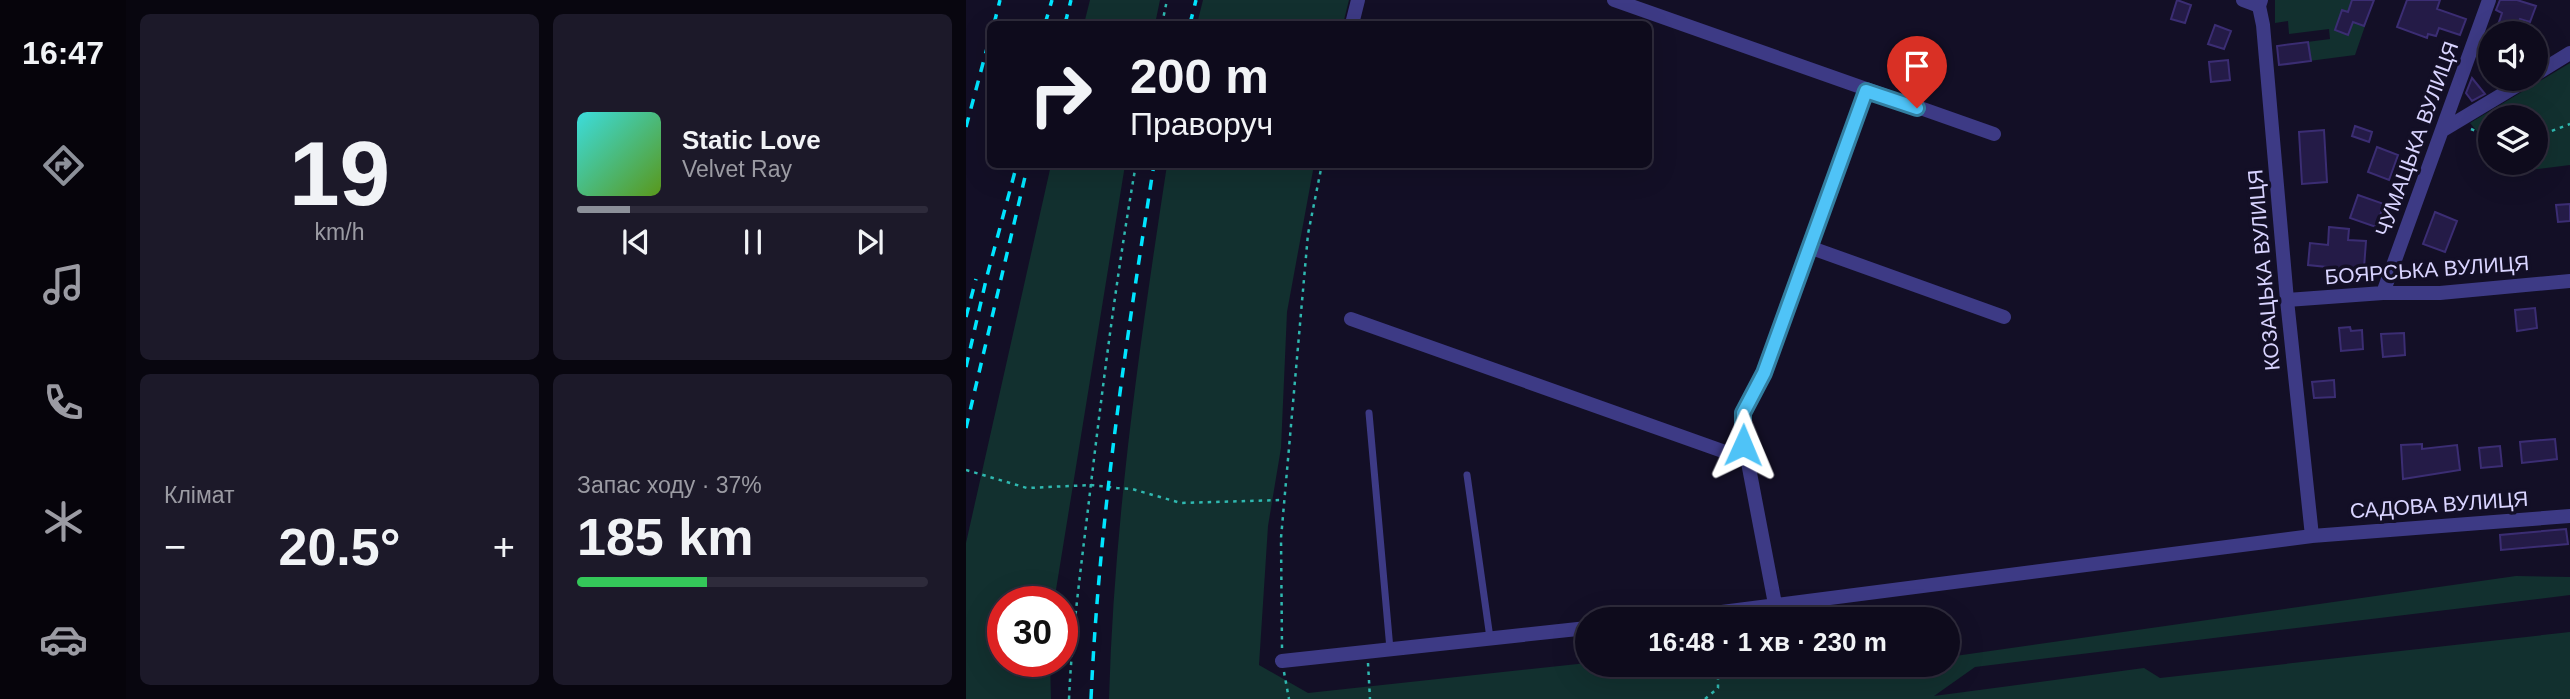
<!DOCTYPE html>
<html lang="uk">
<head>
<meta charset="utf-8">
<style>
	:root { --surface:#0e0b1c; --page:#1c1929; --text:#f1f3f6; --muted:#9b9ba3; --line:#2e2b3b; --accent:#8c9099 }
	body { margin:0; font-family:Helvetica,sans-serif; background:var(--page); color:var(--text); height:100vh; display:flex; flex-direction:column; font-size:26px; white-space:nowrap }
	* { box-sizing:border-box; margin:0 }
	p { font-size:23px; color:var(--muted) }
	.icon { flex:none; width:38px; height:38px; fill:none; stroke:currentColor; stroke-width:2; stroke-linecap:round; stroke-linejoin:round }
	.map { position:relative; flex:1; overflow:hidden }
	.details { display:flex; flex-direction:column; gap:14px; padding:14px; background:#08060f; width:840px }
	.details>* { flex:none }
	.hud { position:absolute; left:21px; top:21px; width:665px; height:147px; border-radius:10px; box-shadow:0 7px 28px #0002,0 0 0 2px var(--line); background:#0e0b1c; color:var(--text); overflow:hidden }
	.tools { position:absolute; left:1512px; top:21px; display:grid; gap:14px }
	.tools a { display:grid; place-items:center; width:70px; height:70px; border-radius:50%; background:var(--surface); box-shadow:0 7px 28px #0002,0 0 0 2px var(--line); font-size:35px }
	.speed { position:absolute; left:21px; top:586px; display:flex; gap:14px; font-size:35px; font-weight:700; text-align:center }
	.speed>* { display:grid; place-content:center; width:91px; height:91px; border-radius:50%; background:var(--surface); box-shadow:0 7px 28px #0002,0 0 0 2px var(--line); line-height:1 }
	.speed .limit { border:10px solid #d22; background:#fff; color:#111 }
	.pin { position:absolute; display:grid; place-items:center; width:60px; height:60px; color:#fff; margin:-72px -30px; border-radius:50% 50% 50% 0; rotate:-45deg; box-shadow:0 0 7px #0007 }
	.pin .icon { rotate:45deg }
	.me { position:absolute; width:77px; margin:-38px; rotate:1deg; stroke-linejoin:round; filter:drop-shadow(0 0 5px #0008) }
	.turn { display:flex; align-items:center; gap:24px; height:147px; padding:0 28px; font-size:32px }
	.turn .icon { width:91px; height:91px; stroke-width:2.5 }
	.turn b { display:block; font-size:49px; line-height:60px }
	.big { font-size:52px; font-weight:800; line-height:1.1 }
	.details .tile { flex:1; display:flex; flex-direction:column; justify-content:center; gap:10px; min-width:0; padding:0 24px; border-radius:10px; background:var(--page) }
	.details .dial { align-items:center; gap:0 }
	.dial b { font-size:91px; line-height:1 }
	.song { display:flex; align-items:center; gap:21px }
	.cover { width:84px; height:84px; border-radius:10px; background:linear-gradient(135deg,hsl(180 70% 55%),hsl(90 70% 35%)) }
	.played { height:7px; border-radius:4px; background:linear-gradient(90deg,var(--accent) 15%,var(--line) 15%) }
	.keys { display:flex; justify-content:space-around; direction:ltr }
	.heat { display:flex; justify-content:space-between; align-items:center; font-size:38px; direction:ltr }
	.charge { height:10px; border-radius:5px; background:linear-gradient(90deg,#34c759 37%,var(--line) 0) }
	.details .tiles { flex:1; display:grid; gap:14px; grid-template-columns:repeat(2,1fr) }
	.trip { position:absolute; left:609px; top:607px; width:385px; height:70px; border-radius:35px; background:var(--surface); box-shadow:0 7px 28px #0002,0 0 0 2px var(--line); font-weight:800; line-height:70px; text-align:center }
	main { display:flex; flex:1; min-height:0 }
	.menu { display:flex; flex-direction:column; width:126px; justify-content:space-around; align-items:center; background:#06040b; color:var(--muted) }
	.menu .icon { width:49px; height:49px }
	.menu .current { color:var(--accent) }
	.menu b { font-size:32px; color:var(--text) }
	.map>svg:first-child { display:block }
</style>
</head>
<body>
<main>
<nav class="menu">
<b>16:47</b>
<svg class="icon current" aria-label="directions" viewBox="0 0 24 24"><path d="M12 3l9 9-9 9-9-9zM9 14v-3h6M13 9l2 2-2 2"/></svg>
<svg class="icon" aria-label="music" viewBox="0 0 24 24"><path d="M9 18V5l10-2v13"/><circle cx="6" cy="18" r="3"/><circle cx="16" cy="16" r="3"/></svg>
<svg class="icon" aria-label="phone" viewBox="0 0 24 24"><path d="M5 4h4l2 5-3 2q2 4 5 5l2-3 5 2v4C11 20 4 13 5 4z"/></svg>
<svg class="icon" aria-label="climate" viewBox="0 0 24 24"><path d="M12 3v18M4 7l16 10M4 17L20 7"/></svg>
<svg class="icon" aria-label="car" viewBox="0 0 24 24"><path d="M5 17H2v-5l4-1 3-4h7l3 4 3 1v5h-3M9 17h6M6 11h13"/><circle cx="7" cy="17" r="2"/><circle cx="17" cy="17" r="2"/></svg>
</nav>
<section class="details">
<div class="tiles">
<div class="tile dial"><b>19</b><p>km/h</p></div>
<div class="tile">
<div class="song"><i class="cover"></i><div><b>Static Love</b><p>Velvet Ray</p></div></div>
<div class="played"></div>
<div class="keys"><svg class="icon" aria-label="previous" viewBox="0 0 24 24"><path d="M18 5L8 12l10 7zM5 5v14"/></svg><svg class="icon" aria-label="pause" viewBox="0 0 24 24"><path d="M8 5v14M16 5v14"/></svg><svg class="icon" aria-label="next" viewBox="0 0 24 24"><path d="M6 5l10 7-10 7zM19 5v14"/></svg></div>
</div>
<div class="tile"><p>Клімат</p>
<div class="heat"><a>−</a><b class="big">20.5°</b><a>+</a></div>
</div>
<div class="tile"><p>Запас ходу · 37%</p><b class="big">185 km</b><div class="charge"></div></div>
</div>
</section>
<div class="map">
<svg width="1604" height="699" viewBox="0 0 1604 699">
	<rect width="100%" height="100%" fill="#130f26"/>
	<path fill="#12302f" d="M 124,0 L 194,0 L 189,24 L 118,24 Z
		M 237,0 L 383,0 L 377,24 L 231,24 Z
		M 1309,0 L 1408,0 L 1389,55 L 1313,65 L 1311,46 L 1364,39 L 1363,29 L 1323,34 L 1322,21 L 1309,23 Z
		M 1604,63 L 1604,165 L 1547,172 L 1538,163 L 1570,163 L 1570,117 L 1524,117 L 1524,147 L 1504,123 Z
		M 85,165 L 159,165 L 88,602 L 37,602 L 37,662 L 84,662 L 85,699 L 0,699 L 0,543 Z
		M 201,165 L 348,165 L 321,312 L 315,448 L 302,526 L 293,665 L 342,693 L 621,663 L 621,665 L 855,665 L 856,675 L 927,665 L 982,665 L 982,657 L 1550,576 L 1604,577 L 1604,595 L 1009,667 L 968,696 L 1178,668 L 1194,678 L 1604,632 L 1604,699 L 143,699 C 148,520 174,342 201,165 Z"/>
	<path fill="#241b47" stroke="#3b2d73" stroke-width="2" d="M 1211,0 L 1225,5 L 1219,23 L 1205,19 Z
		M 1386,0 L 1408,0 L 1398,26 L 1387,22 L 1382,35 L 1369,30 L 1376,10 L 1382,12 Z
		M 1441,0 L 1474,0 L 1471,9 L 1500,19 L 1494,35 L 1473,28 L 1470,36 L 1462,34 L 1461,38 L 1431,27 Z
		M 1534,0 L 1551,0 L 1570,6 L 1564,22 L 1554,19 L 1550,32 L 1532,25 L 1536,13 L 1530,10 Z
		M 1249,25 L 1265,31 L 1258,49 L 1242,44 Z
		M 1342,42 L 1345,61 L 1313,65 L 1311,46 Z
		M 1262,60 L 1264,80 L 1245,82 L 1243,62 Z
		M 1506,78 L 1519,94 L 1506,101 L 1500,93 Z
		M 1389,126 L 1406,132 L 1403,142 L 1386,136 Z
		M 1358,130 L 1361,182 L 1336,184 L 1333,132 Z
		M 1411,147 L 1432,155 L 1423,180 L 1402,172 Z
		M 1392,195 L 1418,204 L 1410,227 L 1384,218 Z
		M 1604,204 L 1604,221 L 1592,222 L 1590,205 Z
		M 1469,212 L 1491,221 L 1479,252 L 1457,244 Z
		M 1363,227 L 1383,229 L 1382,240 L 1400,241 L 1398,268 L 1390,267 L 1390,270 L 1342,265 L 1344,243 L 1362,245 Z
		M 1569,308 L 1571,328 L 1551,331 L 1549,310 Z
		M 1384,327 L 1385,331 L 1396,330 L 1397,349 L 1375,351 L 1373,328 Z
		M 1438,333 L 1439,355 L 1417,357 L 1415,334 Z
		M 1368,380 L 1369,397 L 1348,398 L 1346,382 Z
		M 1589,439 L 1591,459 L 1556,463 L 1554,442 Z
		M 1456,444 L 1456,449 L 1491,445 L 1494,470 L 1437,479 L 1435,445 Z
		M 1534,446 L 1536,466 L 1515,468 L 1513,448 Z
		M 1600,529 L 1602,544 L 1535,550 L 1534,535 Z"/>
	<g fill="none" stroke-linecap="round" stroke-linejoin="round">
		<path stroke="#2fb8b0" stroke-width="2.5" stroke-dasharray="3.5 5" stroke-linecap="butt" d="M 196,24 L 201,0
			M 1505,129 L 1524,137
			M 1570,137 L 1604,124
			M 0,470 L 61,488 L 125,485 L 151,488 L 166,489 L 215,503 L 317,500
			M 316,648 L 315,538 L 342,234 L 356,164
			M 402,663 L 404,699
			M 318,672 L 323,699
			M 103,699 C 106,630 116,561 124,492 C 137,383 151,273 170,164
			M 739,699 L 752,688 L 752,665"/>
		<path stroke="#3d3a85" stroke-width="7" d="M 403,413 L 424,649
			M 501,475 L 524,638"/>
		<path stroke="#3d3a85" stroke-width="14" d="M 648,0 L 1028,134
			M 1277,0 L 1293,6
			M 1295,0 L 1293,6 L 1297,25 L 1321,300 L 1346,536
			M 386,24 L 392,0
			M 1570,74 L 1604,53
			M 1477,130 L 1562,79
			M 843,247 L 1038,317
			M 1417,293 L 1523,0
			M 1321,300 L 1417,293 L 1474,293 L 1604,281
			M 385,319 L 779,459
			M 809,604 L 776,431 L 777,413 L 798,373 L 900,91
			M 693,620 L 1346,536 L 1604,516
			M 316,661 L 621,628"/>
		<path stroke="#00e5ff" stroke-width="3.5" stroke-dasharray="10 9" stroke-linecap="butt" d="M 28,24 L 34,0
			M 79,24 L 86,0
			M 99,24 L 105,0
			M 224,24 L 230,0
			M 0,127 L 24,37
			M 0,317 L 10,279
			M 0,367 L 21,276 L 51,164
			M 0,428 L 62,164
			M 125,699 C 133,520 160,342 188,164"/>
	</g>
	<g fill="none" stroke-linecap="round" stroke-linejoin="round">
		<g stroke="#337fa1" stroke-width="18">
			<path id="route" d="M 777,445 L 777,413 L 798,373 L 900,91 L 951,108"/>
		</g>
		<use href="#route" stroke="#4fc3f7" stroke-width="12"/>
	</g>
	<g text-anchor="middle" stroke-width="7" stroke-linejoin="round" paint-order="stroke">
		<g font-size="21" fill="#d9d4ff" stroke="#130f26">
			<text transform="translate(1451 139) rotate(-70)" y="7">ЧУМАЦЬКА ВУЛИЦЯ</text>
			<text transform="translate(1298 270) rotate(-95)" y="7">КОЗАЦЬКА ВУЛИЦЯ</text>
			<text transform="translate(1461 270) rotate(-4)" y="7">БОЯРСЬКА ВУЛИЦЯ</text>
			<text transform="translate(1473 505) rotate(-4)" y="7">САДОВА ВУЛИЦЯ</text>
		</g>
	</g>
</svg>
<div class="tools">
<a><svg class="icon" aria-label="sound" viewBox="0 0 24 24"><path d="M4 9h4l5-4v14l-5-4H4zM17 9q2 3 0 6"/></svg></a>
<a><svg class="icon" aria-label="layers" viewBox="0 0 24 24"><path d="M12 4l9 5-9 5-9-5zM3 14l9 5 9-5"/></svg></a>
</div>
<div class="speed"><div class="limit">30</div></div>
<div class="pin" style="left:951px;top:108px;background:#d93025"><svg class="icon" aria-label="arrive" viewBox="0 0 24 24"><path d="M6 21V4h12l-3 4 3 4H6"/></svg></div>
<svg class="me" style="left:777px;top:445px" viewBox="-20 -20 40 40"><path d="M0-17L14 15 0 8-14 15z" fill="#4fc3f7" stroke="#fff" stroke-width="4"/></svg>
<div class="trip">16:48 · 1 хв · 230 m</div>
<div class="hud">
<div class="turn"><svg class="icon" aria-label="right" viewBox="0 0 24 24"><path d="M7 20v-9h11M14 6l5 5-5 5"/></svg><div><b>200 m</b>Праворуч</div></div>
</div>
</div>
</main>
</body>
</html>
